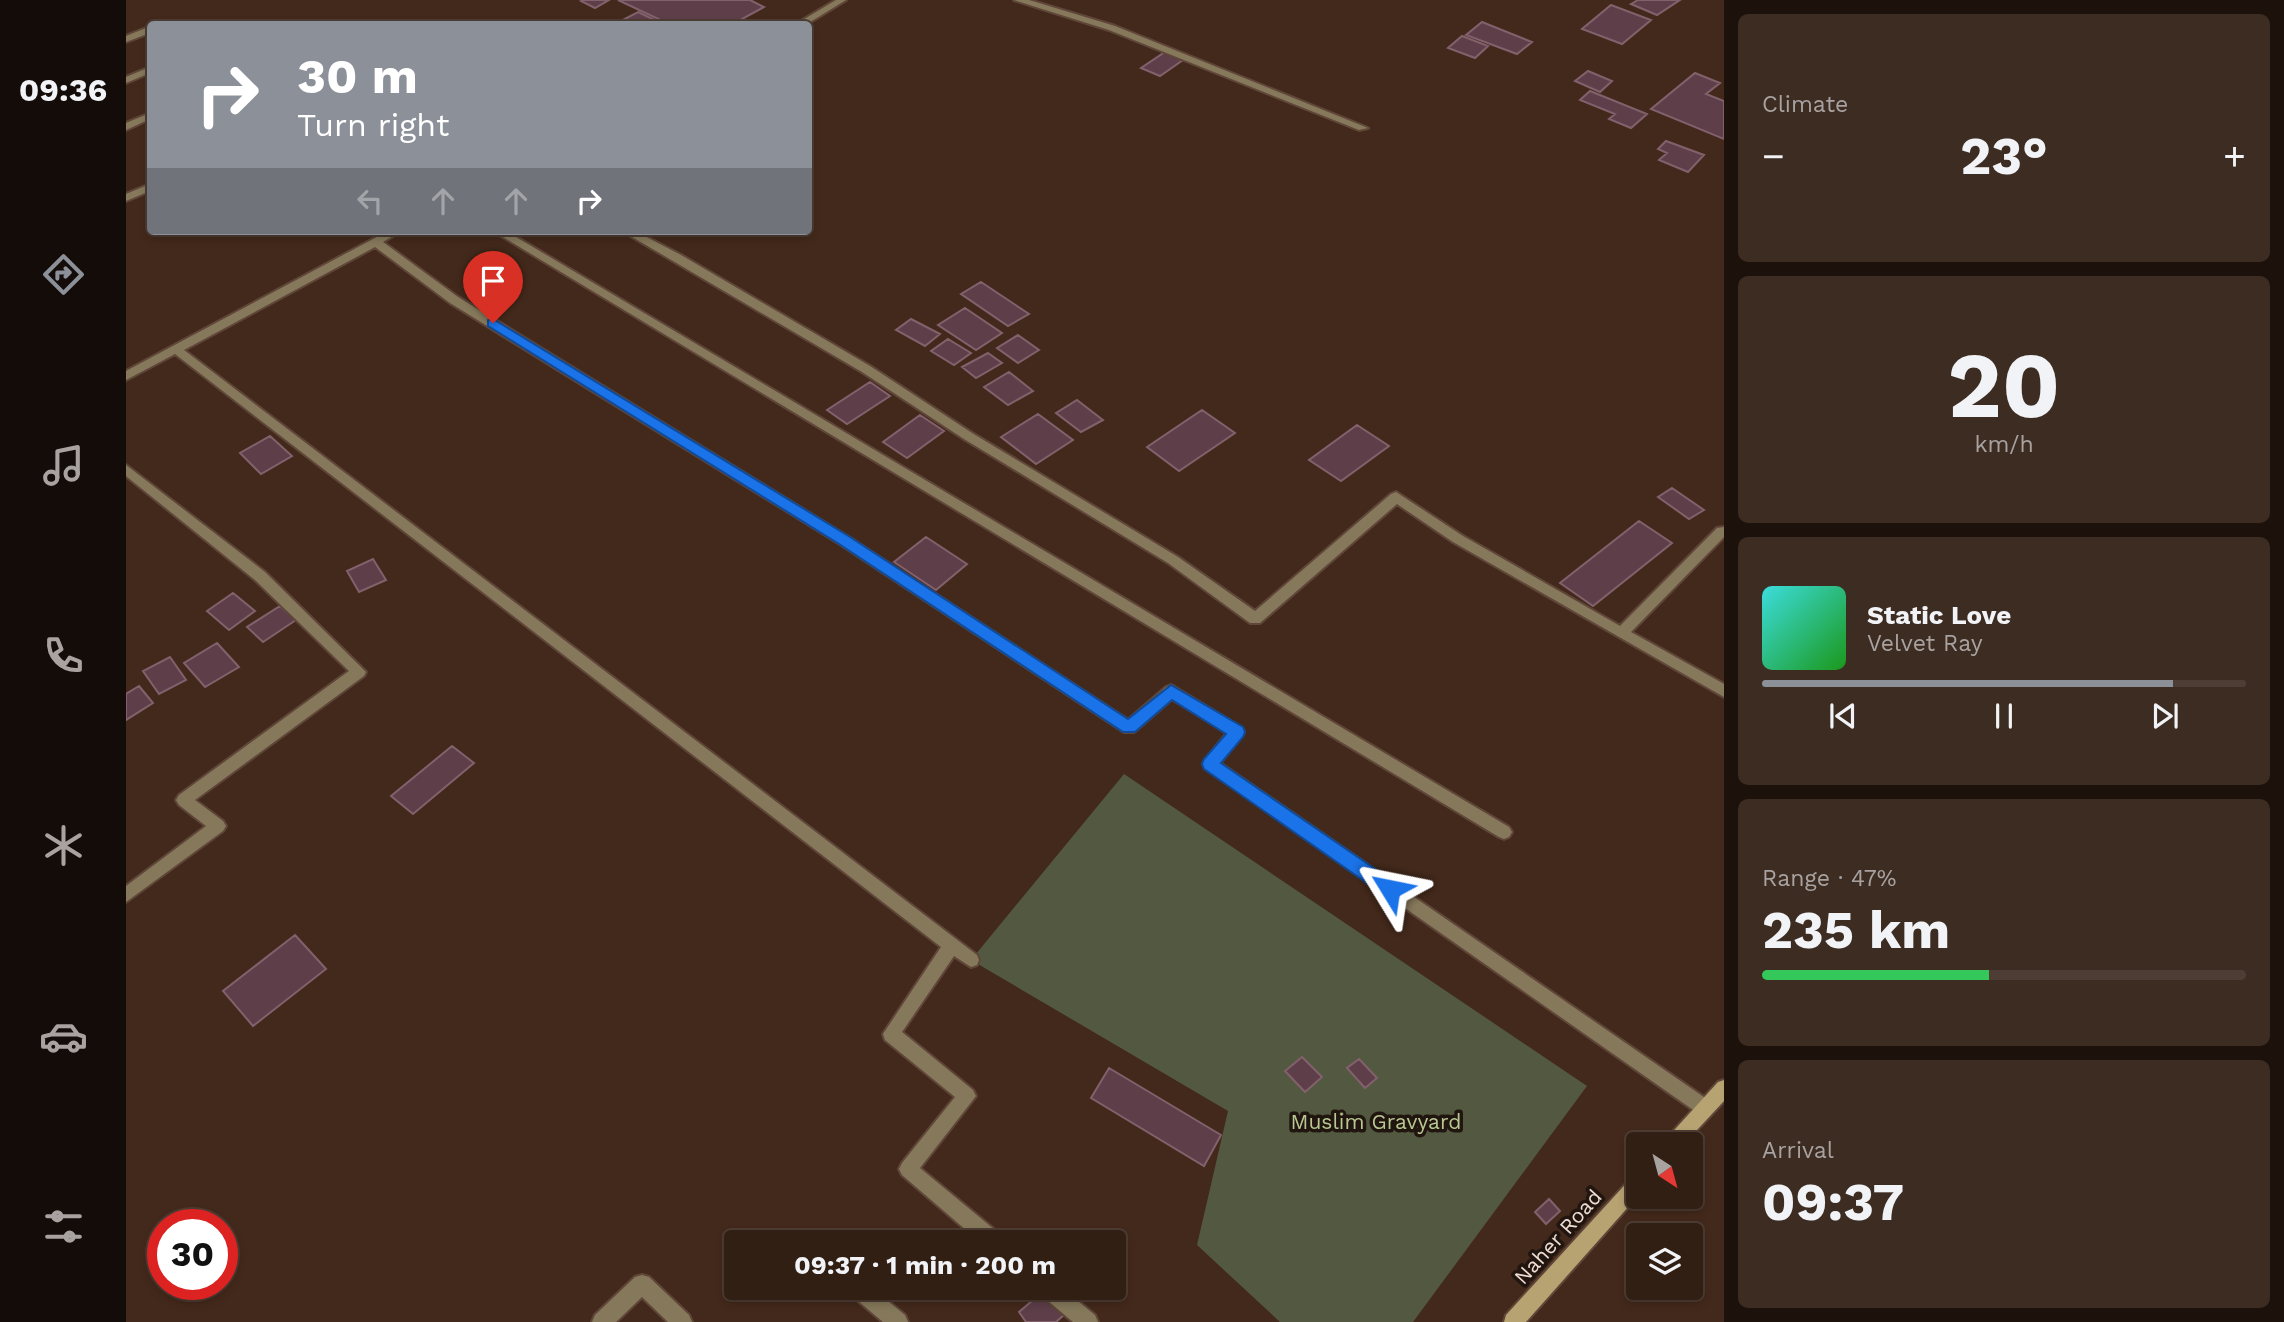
<!DOCTYPE html>
<html lang="en">
<head>
<meta charset="utf-8">
<style>
	:root { --surface:#321f14; --page:#3d2c22; --text:#f1f3f6; --muted:#a8a2a0; --line:#4d3d34; --accent:#8c9099 }
	body { margin:0; font-family:"Work Sans",sans-serif; background:var(--page); color:var(--text); height:100vh; display:flex; flex-direction:column; font-size:26px; white-space:nowrap }
	* { box-sizing:border-box; margin:0 }
	p { font-size:23px; color:var(--muted) }
	.icon { flex:none; width:38px; height:38px; fill:none; stroke:currentColor; stroke-width:2; stroke-linecap:round; stroke-linejoin:round }
	.map { position:relative; flex:1; overflow:hidden }
	.side { display:flex; flex-direction:column; gap:14px; padding:14px; background:#1c110b; width:560px }
	.side>* { flex:none }
	.guide { position:absolute; left:21px; top:21px; width:665px; height:214px; border-radius:7px; box-shadow:0 4px 10px #0003,0 0 0 2px var(--line); background:#8c9099; color:#fff; overflow:hidden }
	.needle { width:46px; rotate:144deg }
	.fabs { position:absolute; left:1500px; top:1132px; display:grid; gap:14px }
	.fabs a { display:grid; place-items:center; width:77px; height:77px; border-radius:7px; background:var(--surface); box-shadow:0 4px 10px #0003,0 0 0 2px var(--line); font-size:35px }
	.speed { position:absolute; left:21px; top:1209px; display:flex; gap:14px; font-size:35px; font-weight:700; text-align:center }
	.speed>* { display:grid; place-content:center; width:91px; height:91px; border-radius:50%; background:var(--surface); box-shadow:0 4px 10px #0003,0 0 0 2px var(--line); line-height:1 }
	.speed .limit { border:10px solid #d22; background:#fff; color:#111 }
	.pin { position:absolute; display:grid; place-items:center; width:60px; height:60px; color:#fff; margin:-72px -30px; border-radius:50% 50% 50% 0; rotate:-45deg; box-shadow:0 0 7px #0007 }
	.pin .icon { rotate:45deg }
	.me { position:absolute; width:77px; margin:-38px; rotate:305deg; stroke-linejoin:round; filter:drop-shadow(0 0 5px #0008) }
	.turn { display:flex; align-items:center; gap:24px; height:147px; padding:0 35px; font-size:32px }
	.turn .icon { width:91px; height:91px; stroke-width:2.5 }
	.turn b { display:block; font-size:49px; line-height:60px }
	.lanes { display:flex; align-items:center; height:66px; padding:0 35px; background:#0003; justify-content:center; gap:35px; direction:ltr }
	.lanes .off { opacity:.35 }
	.big { font-size:52px; font-weight:700; line-height:1.1 }
	.side .card { flex:1; display:flex; flex-direction:column; justify-content:center; gap:10px; min-width:0; padding:0 24px; border-radius:10px; background:var(--page) }
	.side .dial { align-items:center; gap:0 }
	.dial b { font-size:91px; line-height:1 }
	.song { display:flex; align-items:center; gap:21px }
	.cover { width:84px; height:84px; border-radius:10px; background:linear-gradient(135deg,hsl(180 70% 55%),hsl(120 70% 35%)) }
	.played { height:7px; border-radius:4px; background:linear-gradient(90deg,var(--accent) 85%,var(--line) 85%) }
	.keys { display:flex; justify-content:space-around; direction:ltr }
	.heat { display:flex; justify-content:space-between; align-items:center; font-size:38px; direction:ltr }
	.charge { height:10px; border-radius:5px; background:linear-gradient(90deg,#34c759 47%,var(--line) 0) }
	.trip { position:absolute; left:598px; top:1230px; width:402px; height:70px; border-radius:7px; background:var(--surface); box-shadow:0 4px 10px #0003,0 0 0 2px var(--line); font-weight:700; line-height:70px; text-align:center }
	main { display:flex; flex:1; min-height:0 }
	.tab-bar { display:flex; flex-direction:column; width:126px; justify-content:space-around; align-items:center; background:#140c08; color:var(--muted) }
	.tab-bar .icon { width:49px; height:49px }
	.tab-bar .active { color:var(--accent) }
	.tab-bar b { font-size:32px; color:var(--text) }
	.map>svg:first-child { display:block }
</style>
</head>
<body>
<main>
<nav class="tab-bar">
<b>09:36</b>
<svg class="icon active" aria-label="directions" viewBox="0 0 24 24"><path d="M12 3l9 9-9 9-9-9zM9 14v-3h6M13 9l2 2-2 2"/></svg>
<svg class="icon" aria-label="music" viewBox="0 0 24 24"><path d="M9 18V5l10-2v13"/><circle cx="6" cy="18" r="3"/><circle cx="16" cy="16" r="3"/></svg>
<svg class="icon" aria-label="phone" viewBox="0 0 24 24"><path d="M5 4h4l2 5-3 2q2 4 5 5l2-3 5 2v4C11 20 4 13 5 4z"/></svg>
<svg class="icon" aria-label="climate" viewBox="0 0 24 24"><path d="M12 3v18M4 7l16 10M4 17L20 7"/></svg>
<svg class="icon" aria-label="car" viewBox="0 0 24 24"><path d="M5 17H2v-5l4-1 3-4h7l3 4 3 1v5h-3M9 17h6M6 11h13"/><circle cx="7" cy="17" r="2"/><circle cx="17" cy="17" r="2"/></svg>
<svg class="icon" aria-label="filters" viewBox="0 0 24 24"><path d="M4 7h16M4 17h16"/><circle cx="9" cy="7" r="2"/><circle cx="15" cy="17" r="2"/></svg>
</nav>
<div class="map">
<svg width="1598" height="1322" viewBox="0 0 1598 1322">
	<rect width="100%" height="100%" fill="#43291b"/>
	<path fill="#525940" d="M 998,774 L 1461,1086 L 1287,1322 L 1154,1322 L 1071,1245 L 1102,1111 L 845,960 Z"/>
	<path fill="#5d3e49" stroke="#82616c" stroke-width="2" d="M 457,0 L 483,0 L 469,8 L 455,1 Z
		M 492,0 L 624,0 L 638,7 L 607,24 L 543,24 Z
		M 1512,0 L 1554,0 L 1531,15 L 1505,4 Z
		M 1485,5 L 1525,20 L 1496,44 L 1456,29 Z
		M 512,12 L 537,24 L 489,24 Z
		M 1356,22 L 1406,42 L 1391,54 L 1340,35 Z
		M 1336,36 L 1362,46 L 1349,58 L 1322,48 Z
		M 1039,52 L 1057,60 L 1034,76 L 1015,68 Z
		M 1462,71 L 1486,81 L 1474,92 L 1449,81 Z
		M 1569,73 L 1594,83 L 1580,94 L 1598,101 L 1598,139 L 1525,109 Z
		M 1464,91 L 1521,114 L 1505,128 L 1483,119 L 1489,114 L 1454,100 Z
		M 1540,141 L 1578,155 L 1562,172 L 1533,160 L 1541,153 L 1532,149 Z
		M 855,282 L 903,314 L 882,326 L 835,294 Z
		M 839,308 L 876,333 L 850,350 L 812,325 Z
		M 785,319 L 814,334 L 799,346 L 770,330 Z
		M 892,335 L 913,350 L 892,363 L 871,348 Z
		M 822,339 L 845,353 L 828,365 L 805,351 Z
		M 862,353 L 876,363 L 850,378 L 836,367 Z
		M 883,372 L 907,391 L 882,405 L 858,387 Z
		M 744,382 L 764,396 L 721,424 L 701,410 Z
		M 951,400 L 977,420 L 955,432 L 930,413 Z
		M 1076,410 L 1109,433 L 1053,471 L 1021,447 Z
		M 912,414 L 947,440 L 910,464 L 875,437 Z
		M 794,415 L 818,431 L 781,458 L 757,442 Z
		M 1231,425 L 1263,446 L 1215,481 L 1183,460 Z
		M 144,436 L 166,456 L 135,474 L 114,453 Z
		M 1546,488 L 1578,510 L 1563,519 L 1532,497 Z
		M 1513,521 L 1546,543 L 1467,606 L 1434,583 Z
		M 800,537 L 841,564 L 810,590 L 768,562 Z
		M 247,559 L 260,580 L 233,592 L 221,571 Z
		M 107,593 L 129,611 L 103,630 L 81,611 Z
		M 154,606 L 170,620 L 137,642 L 121,627 Z
		M 91,643 L 113,667 L 79,687 L 58,663 Z
		M 44,657 L 60,680 L 33,694 L 17,671 Z
		M 13,686 L 27,703 L 0,720 L 0,694 Z
		M 326,746 L 348,763 L 287,814 L 265,796 Z
		M 169,935 L 200,969 L 127,1026 L 97,991 Z
		M 1176,1057 L 1196,1077 L 1179,1092 L 1159,1071 Z
		M 1233,1059 L 1251,1078 L 1239,1088 L 1221,1068 Z
		M 983,1068 L 1095,1135 L 1078,1166 L 965,1098 Z
		M 1423,1199 L 1434,1211 L 1420,1224 L 1409,1212 Z
		M 920,1289 L 939,1314 L 930,1322 L 900,1322 L 893,1312 Z"/>
	<g fill="none" stroke-linecap="round" stroke-linejoin="round">
		<g stroke="#5f4639" stroke-width="4">
			<path id="minor" d="M 710,0 L 720,0 L 681,24 L 670,24 Z
				M 888,0 L 903,0 L 989,26 L 1242,128 L 1233,130 L 983,30 Z
				M 20,28 L 24,28 L 24,33 L 0,42 L 0,36 Z
				M 24,67 L 24,73 L 0,83 L 0,77 Z
				M 24,113 L 24,119 L 0,130 L 0,123 Z
				M 24,184 L 24,191 L 0,201 L 0,194 Z
				M 262,231 L 275,231 L 257,242 L 332,297 L 724,538 L 1002,720 L 1040,687 L 1045,685 L 1116,728 L 1118,732 L 1116,736 L 1094,763 L 1585,1102 L 1588,1108 L 1585,1114 L 1579,1117 L 1573,1114 L 1079,768 L 1077,764 L 1079,760 L 1101,733 L 1046,699 L 1008,732 L 998,732 L 714,544 L 324,303 L 249,247 L 58,350 L 851,955 L 853,960 L 851,965 L 845,967 L 828,956 L 776,1032 L 847,1090 L 850,1096 L 794,1168 L 875,1235 L 877,1242 L 854,1242 L 776,1175 L 773,1169 L 776,1163 L 829,1097 L 759,1040 L 757,1034 L 815,947 L 49,354 L 0,380 L 0,371 Z
				M 367,231 L 380,231 L 1383,827 L 1386,832 L 1383,837 L 1378,839 L 1373,837 Z
				M 496,231 L 509,231 L 555,255 L 744,366 L 846,433 L 1052,557 L 1129,611 L 1265,494 L 1270,492 L 1337,536 L 1494,626 L 1591,528 L 1598,527 L 1598,537 L 1505,632 L 1598,684 L 1598,697 L 1327,542 L 1271,504 L 1134,623 L 1124,623 L 1042,563 L 838,439 L 736,372 Z
				M 0,465 L 139,572 L 240,672 L 238,676 L 69,800 L 97,821 L 100,826 L 97,831 L 0,902 L 0,886 L 80,826 L 53,805 L 50,800 L 53,795 L 223,671 L 129,580 L 0,476 Z
				M 676,1231 L 686,1235 L 688,1242 L 668,1242 L 670,1234 Z
				M 516,1275 L 523,1277 L 563,1315 L 566,1322 L 542,1322 L 516,1297 L 490,1322 L 466,1322 L 469,1315 L 509,1277 Z
				M 723,1288 L 746,1288 L 779,1315 L 782,1322 L 757,1322 L 725,1295 Z
				M 913,1288 L 936,1288 L 969,1315 L 972,1322 L 947,1322 L 915,1295 Z"/>
		</g>
		<g stroke="#5f4639" stroke-width="4">
			<path id="secondary" d="M 1598,1080 L 1598,1101 L 1558,1144 L 1538,1144 L 1541,1138 L 1592,1082 Z
				M 1512,1174 L 1512,1196 L 1400,1322 L 1378,1322 L 1380,1315 L 1506,1177 Z"/>
		</g>
		<use href="#minor" fill="#86795b" fill-rule="evenodd"/>
		<use href="#secondary" fill="#b7a271" fill-rule="evenodd"/>
	</g>
	<path fill="#1a73e8" stroke="#114b97" stroke-width="2" d="M 367,319 L 724,537 L 1002,719 L 1045,685 L 1117,727 L 1119,732 L 1117,737 L 1095,763 L 1271,884 L 1273,889 L 1271,895 L 1264,897 L 1258,895 L 1078,769 L 1076,764 L 1078,759 L 1100,734 L 1046,700 L 1009,732 L 997,732 L 713,544 L 362,326 L 362,320 Z"/>
	<g text-anchor="middle" stroke-width="7" stroke-linejoin="round" paint-order="stroke">
		<g font-size="21" fill="#b8c892" stroke="#21150f">
			<text x="1250" y="1129">Muslim Gravyard</text>
		</g>
		<g font-size="21" fill="#f0ded5" stroke="#21150f">
			<text transform="translate(1432 1237) rotate(-48)" y="7">Naher Road</text>
		</g>
	</g>
</svg>
<div class="fabs">
<a><svg class="needle" viewBox="-14 -14 28 28"><path d="M0-13l5 13h-10z" fill="#e53935"/><path d="M0 13l5-13h-10z" fill="#a8a2a0"/></svg></a>
<a><svg class="icon" aria-label="layers" viewBox="0 0 24 24"><path d="M12 4l9 5-9 5-9-5zM3 14l9 5 9-5"/></svg></a>
</div>
<div class="speed"><div class="limit">30</div></div>
<div class="pin" style="left:367px;top:323px;background:#d93025"><svg class="icon" aria-label="arrive" viewBox="0 0 24 24"><path d="M6 21V4h12l-3 4 3 4H6"/></svg></div>
<svg class="me" style="left:1264px;top:889px" viewBox="-20 -20 40 40"><path d="M0-17L14 15 0 8-14 15z" fill="#1a73e8" stroke="#fff" stroke-width="4"/></svg>
<div class="trip">09:37 · 1 min · 200 m</div>
<div class="guide">
<div class="turn"><svg class="icon" aria-label="right" viewBox="0 0 24 24"><path d="M7 20v-9h11M14 6l5 5-5 5"/></svg><div><b>30 m</b>Turn right</div></div>
<div class="lanes"><svg class="icon off" aria-label="left" viewBox="0 0 24 24"><path d="M17 20v-9H6M10 6l-5 5 5 5"/></svg><svg class="icon off" aria-label="ahead" viewBox="0 0 24 24"><path d="M12 20V5M6 11l6-6 6 6"/></svg><svg class="icon off" aria-label="ahead" viewBox="0 0 24 24"><path d="M12 20V5M6 11l6-6 6 6"/></svg><svg class="icon" aria-label="right" viewBox="0 0 24 24"><path d="M7 20v-9h11M14 6l5 5-5 5"/></svg></div>
</div>
</div>
<section class="side">
<div class="card"><p>Climate</p>
<div class="heat"><a>−</a><b class="big">23°</b><a>+</a></div>
</div>
<div class="card dial"><b>20</b><p>km/h</p></div>
<div class="card">
<div class="song"><i class="cover"></i><div><b>Static Love</b><p>Velvet Ray</p></div></div>
<div class="played"></div>
<div class="keys"><svg class="icon" aria-label="previous" viewBox="0 0 24 24"><path d="M18 5L8 12l10 7zM5 5v14"/></svg><svg class="icon" aria-label="pause" viewBox="0 0 24 24"><path d="M8 5v14M16 5v14"/></svg><svg class="icon" aria-label="next" viewBox="0 0 24 24"><path d="M6 5l10 7-10 7zM19 5v14"/></svg></div>
</div>
<div class="card"><p>Range · 47%</p><b class="big">235 km</b><div class="charge"></div></div>
<div class="card"><p>Arrival</p><b class="big">09:37</b></div>
</section>
</main>
</body>
</html>
